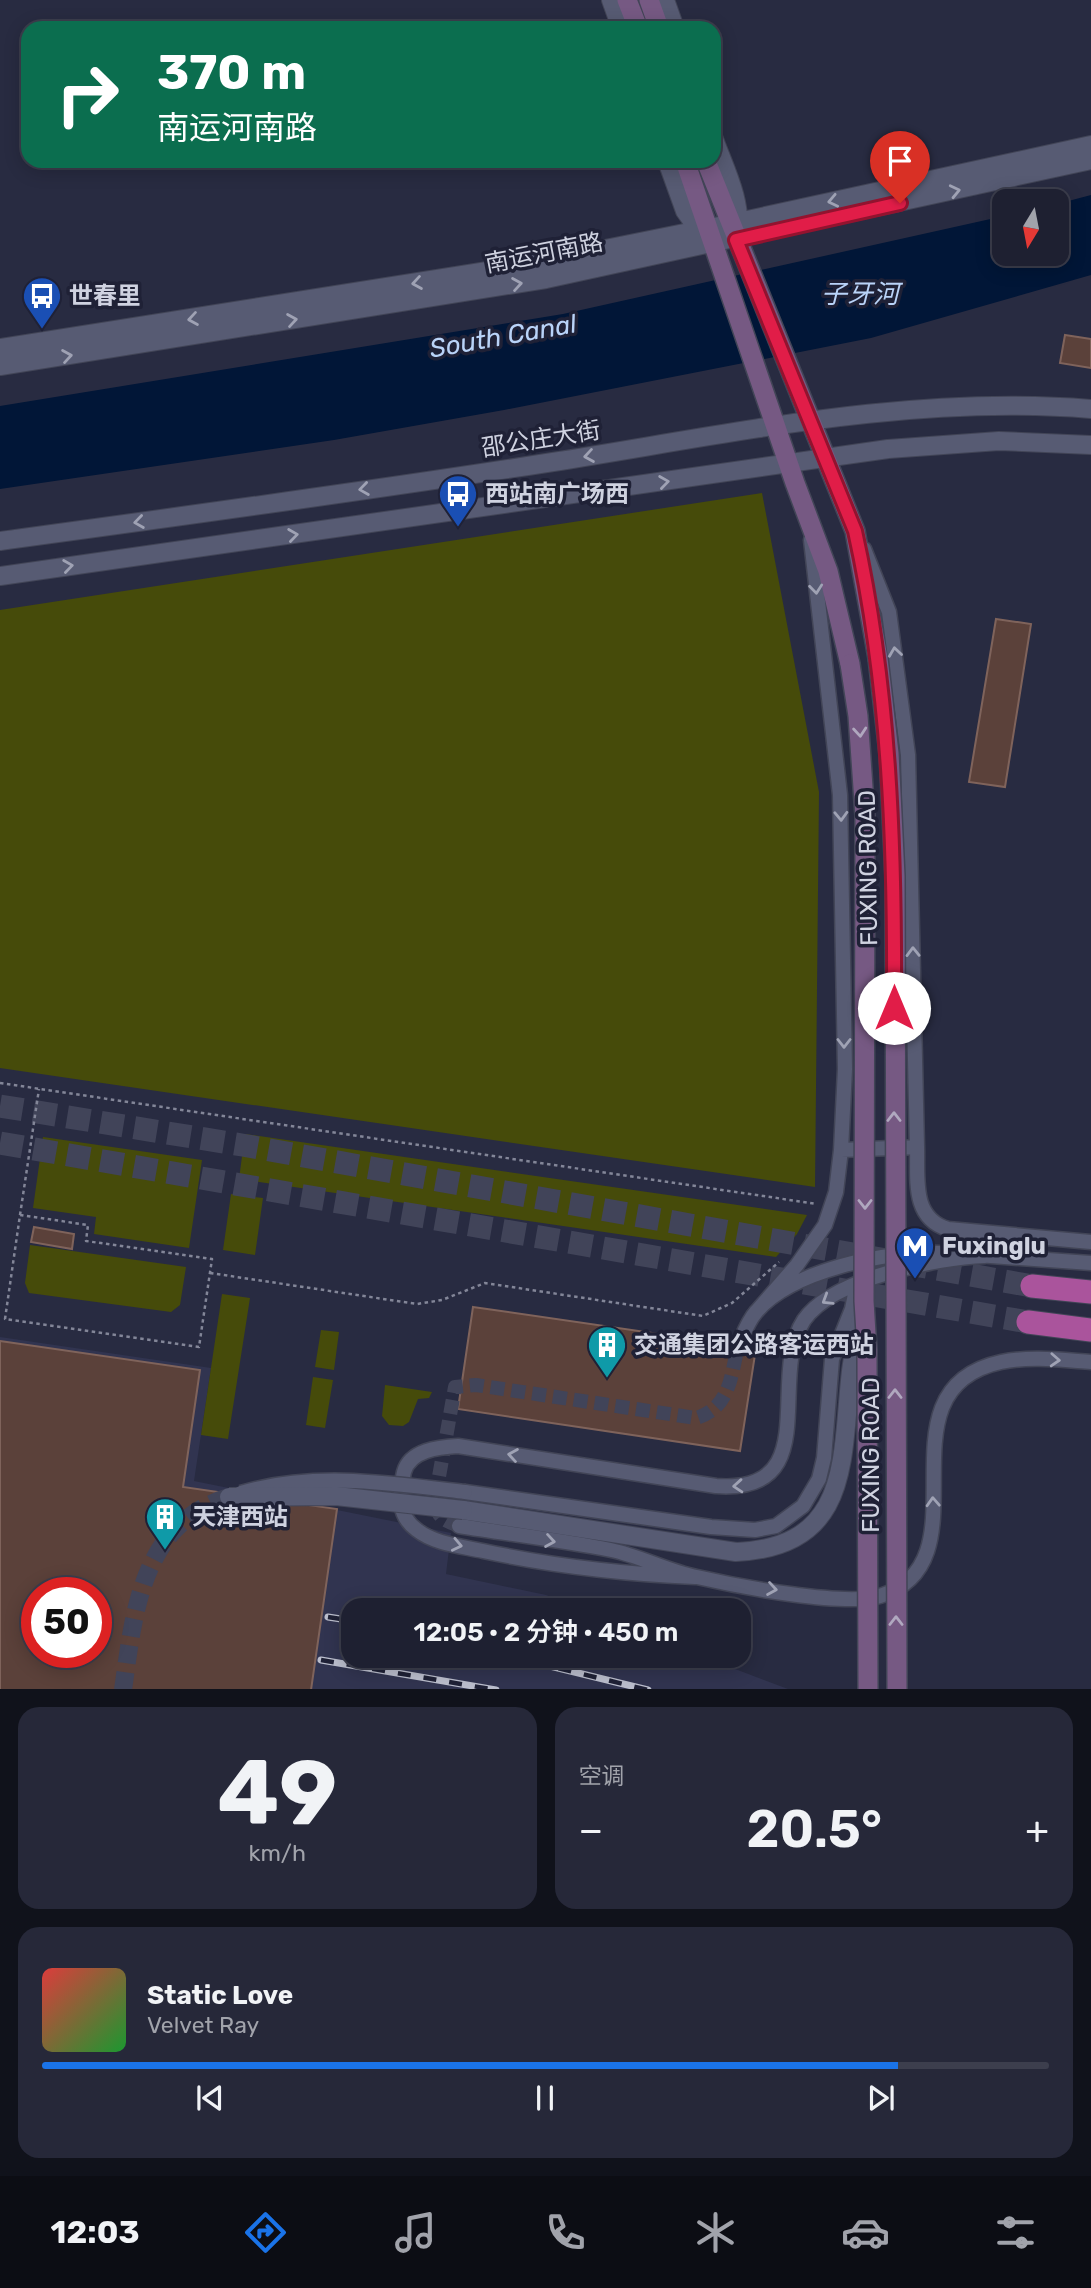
<!DOCTYPE html>
<html lang="zh">
<head>
<meta charset="utf-8">
<style>
	:root { --surface:#1e2031; --page:#262839; --text:#f1f3f6; --muted:#a1a3ab; --line:#3c3e4d; --accent:#1a73e8 }
	body { margin:0; font-family:Rubik,"Noto Sans SC",sans-serif; background:var(--page); color:var(--text); height:100vh; display:flex; flex-direction:column; font-size:26px; white-space:nowrap }
	* { box-sizing:border-box; margin:0 }
	p { font-size:23px; color:var(--muted) }
	.icon { flex:none; width:38px; height:38px; fill:none; stroke:currentColor; stroke-width:2; stroke-linecap:round; stroke-linejoin:round }
	.map { position:relative; height:1689px; overflow:hidden }
	.details { display:flex; flex-direction:column; gap:18px; padding:18px; background:#10121b; flex:1 }
	.details>* { flex:none }
	.banner { position:absolute; left:21px; top:21px; width:700px; height:147px; border-radius:21px; box-shadow:0 4px 18px #0003,0 0 0 2px var(--line); background:#0b6e4f; color:#fff; overflow:hidden }
	.needle { width:46px; rotate:190deg }
	.tools { position:absolute; left:992px; top:189px; display:grid; gap:14px }
	.tools a { display:grid; place-items:center; width:77px; height:77px; border-radius:14px; background:var(--surface); box-shadow:0 4px 18px #0003,0 0 0 2px var(--line); font-size:35px }
	.speed { position:absolute; left:21px; top:1577px; display:flex; gap:14px; font-size:35px; font-weight:700; text-align:center }
	.speed>* { display:grid; place-content:center; width:91px; height:91px; border-radius:50%; background:var(--surface); box-shadow:0 4px 18px #0003,0 0 0 2px var(--line); line-height:1 }
	.speed .limit { border:10px solid #d22; background:#fff; color:#111 }
	.pin { position:absolute; display:grid; place-items:center; width:60px; height:60px; color:#fff; margin:-72px -30px; border-radius:50% 50% 50% 0; rotate:-45deg; box-shadow:0 0 7px #0007 }
	.pin .icon { rotate:45deg }
	.me { position:absolute; width:77px; margin:-38px; rotate:0deg; stroke-linejoin:round; filter:drop-shadow(0 0 5px #0008) }
	.turn { display:flex; align-items:center; gap:24px; height:147px; padding:0 21px; font-size:32px }
	.turn .icon { width:91px; height:91px; stroke-width:2.5 }
	.turn b { display:block; font-size:49px; line-height:60px }
	.big { font-size:52px; font-weight:600; line-height:1.1 }
	.details .card { flex:1; display:flex; flex-direction:column; justify-content:center; gap:10px; min-width:0; padding:0 24px; border-radius:21px; background:var(--page) }
	.details .dial { align-items:center; gap:0 }
	.dial b { font-size:91px; line-height:1 }
	.song { display:flex; align-items:center; gap:21px }
	.cover { width:84px; height:84px; border-radius:10px; background:linear-gradient(135deg,hsl(0 70% 55%),hsl(130 70% 35%)) }
	.played { height:7px; border-radius:4px; background:linear-gradient(90deg,var(--accent) 85%,var(--line) 85%) }
	.keys { display:flex; justify-content:space-around; direction:ltr }
	.heat { display:flex; justify-content:space-between; align-items:center; font-size:38px; direction:ltr }
	.details .tiles { flex:1; display:grid; gap:18px; grid-template-columns:1fr 1fr }
	.card:last-child { grid-column:span 2 }
	.trip { position:absolute; left:341px; top:1598px; width:410px; height:70px; border-radius:21px; background:var(--surface); box-shadow:0 4px 18px #0003,0 0 0 2px var(--line); font-weight:600; line-height:70px; text-align:center }
	.dock { display:flex; height:112px; justify-content:space-around; align-items:center; background:#0c0d14; color:var(--muted) }
	.dock .icon { width:49px; height:49px }
	.dock .on { color:var(--accent) }
	.dock b { font-size:32px; color:var(--text) }
	.map>svg:first-child { display:block }
</style>
</head>
<body>
<div class="map">
<svg width="1091" height="1690" viewBox="0 0 1091 1690">
	<rect width="100%" height="100%" fill="#282b41"/>
	<path fill="#313450" fill-rule="evenodd" d="M 0,1337 L 211,1368 L 194,1481 L 451,1533 L 446,1574 L 546,1595 L 585,1610 L 354,1610 L 354,1656 L 701,1656 L 788,1689 L 0,1690 ZM 37,1592 L 96,1592 L 96,1652 L 37,1652 Z"/>
	<path fill="#464b0a" d="M 762,493 L 819,792 L 815,1187 L 0,1068 L 0,610 Z
		M 245,1134 L 807,1215 L 797,1234 L 776,1257 L 239,1179 Z
		M 43,1137 L 202,1160 L 189,1248 L 94,1234 L 96,1217 L 33,1208 Z
		M 231,1194 L 263,1198 L 255,1255 L 223,1250 Z
		M 30,1245 L 186,1267 L 180,1305 L 171,1312 L 29,1293 L 25,1283 Z
		M 222,1294 L 250,1298 L 228,1439 L 201,1435 Z
		M 321,1330 L 339,1332 L 334,1370 L 315,1367 Z
		M 313,1377 L 333,1380 L 325,1428 L 306,1425 Z
		M 385,1385 L 432,1392 L 429,1398 L 418,1399 L 409,1422 L 403,1426 L 389,1425 L 382,1416 Z"/>
	<path fill="#011637" d="M 1091,195 L 1091,275 L 871,338 L 504,410 L 334,440 L 0,489 L 0,406 L 563,314 L 1004,216 L 1004,254 L 1057,254 L 1057,204 Z"/>
	<path fill="#5b413a" stroke="#7f635b" stroke-width="2" fill-rule="evenodd" d="M 1065,335 L 1091,339 L 1091,368 L 1060,363 Z
		M 996,619 L 1031,624 L 1005,787 L 969,782 Z
		M 34,1227 L 74,1234 L 72,1249 L 31,1242 Z
		M 473,1307 L 756,1348 L 740,1451 L 458,1409 Z
		M 0,1341 L 200,1370 L 183,1487 L 337,1509 L 311,1690 L 0,1690 ZM 37,1592 L 96,1592 L 96,1652 L 37,1652 Z"/>
	<g fill="none" stroke-linecap="round" stroke-linejoin="round">
		<path stroke="#414459" stroke-width="14" stroke-dasharray="14 7" stroke-linecap="butt" d="M 459,1526 C 442,1520 437,1517 435,1499 L 455,1387 L 476,1385 L 696,1418 C 730,1408 731,1376 738,1346"/>
		<path stroke="#414459" stroke-width="18" stroke-dasharray="18 9" stroke-linecap="butt" d="M 123,1690 C 134,1612 141,1524 229,1497"/>
		<path stroke="#414459" stroke-width="23" stroke-dasharray="23 11" stroke-linecap="butt" d="M 0,1106 L 242,1145 L 1032,1286
			M 0,1143 L 1028,1322"/>
		<g stroke="#424557" stroke-width="17">
			<path id="minor" d="M 864,549 L 889,612 L 908,755 L 917,1147 C 918,1178 911,1218 948,1229 L 1091,1242
				M 841,1150 L 917,1147
				M 977,1255 L 1091,1263
				M 756,1312 L 797,1265 L 825,1225 L 836,1192 L 841,1150 L 845,1069 L 840,795 L 811,540
				M 738,1346 C 743,1335 748,1321 756,1312 C 790,1271 888,1250 939,1253
				M 465,1492 L 711,1527 L 755,1530 L 776,1526 L 803,1506 L 819,1479 L 824,1458 L 832,1359 L 852,1309 L 857,1284
				M 459,1526 C 509,1534 560,1540 611,1550 C 640,1556 667,1571 697,1577 C 736,1586 845,1607 880,1596 C 992,1561 871,1390 1001,1362 C 1030,1356 1062,1360 1091,1362
				M 695,1577 C 623,1574 553,1566 483,1551 C 461,1546 435,1544 417,1530 C 397,1516 399,1494 404,1472 C 410,1450 439,1447 458,1446 L 716,1486 C 826,1494 766,1378 804,1320 C 833,1278 937,1258 985,1256"/>
		</g>
		<g stroke="#424557" stroke-width="20">
			<path id="tertiary" d="M 611,0 L 621,28
				M 665,0 L 675,28
				M 714,139 C 724,167 743,203 737,233
				M 667,161 L 685,211 L 703,236
				M 0,348 L 531,264 L 729,224 L 1091,145
				M 0,366 L 546,279 L 1091,160
				M 0,541 C 184,516 369,491 553,462 C 731,434 911,394 1091,409
				M 0,576 L 888,449 L 999,441 L 1091,445
				M 463,1510 L 736,1552 C 852,1547 841,1458 851,1371 C 853,1354 858,1336 861,1319"/>
		</g>
		<g stroke="#424557" stroke-width="22">
			<path id="secondary" d="M 627,0 L 638,28
				M 649,0 L 659,28
				M 685,161 L 795,483 L 828,571 L 850,664
				M 706,161 L 855,531 L 878,658"/>
		</g>
		<g stroke="#424557" stroke-width="25">
			<path id="trunk" d="M 1032,1286 L 1091,1292
				M 1028,1322 L 1091,1330"/>
		</g>
		<path stroke="#838698" stroke-width="2.5" stroke-dasharray="3.5 3.5" stroke-linecap="butt" d="M 0,1083 L 817,1204
			M 20,1215 L 88,1225 L 86,1241 L 212,1259 L 199,1347 L 5,1319 Z
			M 20,1215 L 39,1089
			M 210,1273 L 417,1304 L 442,1300 L 485,1283 L 703,1316 L 732,1303 L 779,1262"/>
		<use href="#minor" stroke="#575b73" stroke-width="14"/>
		<use href="#tertiary" stroke="#575b73" stroke-width="18"/>
		<use href="#secondary" stroke="#765983" stroke-width="19"/>
		<use href="#trunk" stroke="#aa549c" stroke-width="23"/>
		<g stroke="#bbbecd" stroke-width="7">
			<path id="rail" d="M 328,1617 L 354,1621
				M 508,1656 L 648,1690
				M 321,1660 L 496,1690"/>
		</g>
		<use href="#rail" stroke="#1f2136" stroke-width="4.5" stroke-dasharray="13" stroke-linecap="butt"/>
		<g stroke="#424557" stroke-width="17" stroke-linecap="butt">
			<path id="minor-bridge" d="M 241,1493 C 313,1471 391,1483 465,1492"/>
		</g>
		<g stroke="#424557" stroke-width="20" stroke-linecap="butt">
			<path id="tertiary-bridge" d="M 229,1497 L 336,1496 L 463,1510"/>
		</g>
		<g stroke="#424557" stroke-width="22" stroke-linecap="butt">
			<path id="secondary-bridge" d="M 878,658 L 889,753 L 895,876 L 897,1690
				M 850,664 L 858,716 L 865,816 L 864,1301 L 867,1350 L 868,1690"/>
		</g>
		<use href="#minor-bridge" stroke="#575b73" stroke-width="14"/>
		<use href="#tertiary-bridge" stroke="#575b73" stroke-width="18"/>
		<use href="#secondary-bridge" stroke="#765983" stroke-width="19"/>
	</g>
	<defs><path id="oneway-chevron" d="M-2-3.5L2.5 0L-2 3.5" fill="none" stroke-width="1.6" stroke-linecap="round" stroke-linejoin="round" transform="scale(1.75)"/></defs>
	<g stroke="#9fa2b4">
		<use href="#oneway-chevron" transform="translate(955 191) rotate(-13)"/>
		<use href="#oneway-chevron" transform="translate(833 201) rotate(168)"/>
		<use href="#oneway-chevron" transform="translate(417 283) rotate(171)"/>
		<use href="#oneway-chevron" transform="translate(517 284) rotate(-9)"/>
		<use href="#oneway-chevron" transform="translate(193 319) rotate(171)"/>
		<use href="#oneway-chevron" transform="translate(292 320) rotate(-9)"/>
		<use href="#oneway-chevron" transform="translate(67 356) rotate(-9)"/>
		<use href="#oneway-chevron" transform="translate(589 456) rotate(171)"/>
		<use href="#oneway-chevron" transform="translate(664 482) rotate(-8)"/>
		<use href="#oneway-chevron" transform="translate(364 489) rotate(172)"/>
		<use href="#oneway-chevron" transform="translate(139 522) rotate(172)"/>
		<use href="#oneway-chevron" transform="translate(293 535) rotate(-8)"/>
		<use href="#oneway-chevron" transform="translate(68 566) rotate(-8)"/>
		<use href="#oneway-chevron" transform="translate(816 589) rotate(84)"/>
		<use href="#oneway-chevron" transform="translate(895 652) rotate(-98)"/>
		<use href="#oneway-chevron" transform="translate(841 816) rotate(88)"/>
		<use href="#oneway-chevron" transform="translate(913 952) rotate(-91)"/>
		<use href="#oneway-chevron" transform="translate(844 1043) rotate(90)"/>
		<use href="#oneway-chevron" transform="translate(827 1300) rotate(148)"/>
		<use href="#oneway-chevron" transform="translate(1055 1360) rotate(3)"/>
		<use href="#oneway-chevron" transform="translate(513 1455) rotate(-171)"/>
		<use href="#oneway-chevron" transform="translate(738 1486) rotate(176)"/>
		<use href="#oneway-chevron" transform="translate(933 1502) rotate(-93)"/>
		<use href="#oneway-chevron" transform="translate(550 1541) rotate(9)"/>
		<use href="#oneway-chevron" transform="translate(457 1545) rotate(12)"/>
		<use href="#oneway-chevron" transform="translate(772 1589) rotate(9)"/>
	</g>
	<g stroke="#b0a8bf">
		<use href="#oneway-chevron" transform="translate(860 732) rotate(85)"/>
		<use href="#oneway-chevron" transform="translate(894 1117) rotate(-90)"/>
		<use href="#oneway-chevron" transform="translate(865 1204) rotate(90)"/>
		<use href="#oneway-chevron" transform="translate(895 1394) rotate(-90)"/>
		<use href="#oneway-chevron" transform="translate(896 1621) rotate(-90)"/>
	</g>
	<g fill="none" stroke-linecap="round" stroke-linejoin="round">
		<g stroke="#92132f" stroke-width="18">
			<path id="route" d="M 894,1008 C 895,847 890,689 855,531 L 736,240 L 900,203"/>
		</g>
		<use href="#route" stroke="#e11d48" stroke-width="12"/>
	</g>
	<defs>
		<g id="bus-pin" transform="scale(2.0125)"><path d="M0 17L-7.5 6A9.5 9.5 0 1 1 7.5 6Z" fill="#1a4fb4" stroke="#1f2136"/><path d="M-5-6H5V4H4V6H2V4H-2V6H-4V4H-5ZM-3.5-4V0h7V-4ZM-3.5 1.2v1.5H-2V1.2ZM2 1.2v1.5H3.5V1.2Z" fill="#fff"/></g>
		<g id="metro-pin" transform="scale(2.0125)"><path d="M0 17L-7.5 6A9.5 9.5 0 1 1 7.5 6Z" fill="#1a4fb4" stroke="#1f2136"/><path d="M-5.5 5V-5H-3L0 0L3-5H5.5V5H3V-.5L0 4L-3-.5V5Z" fill="#fff"/></g>
		<g id="building-pin" transform="scale(2.0125)"><path d="M0 17L-7.5 6A9.5 9.5 0 1 1 7.5 6Z" fill="#0f9aa8" stroke="#1f2136"/><path d="M-4-6H4V6H1V3H-1V6H-4ZM-2.5-4.3h1.7v1.8h-1.7ZM.8-4.3h1.7v1.8H.8ZM-2.5-1h1.7V.8h-1.7ZM.8-1h1.7V.8H.8Z" fill="#fff"/></g>
	</defs>
	<g fill-rule="evenodd">
		<use href="#bus-pin" x="42" y="296"/>
		<use href="#bus-pin" x="458" y="494"/>
		<use href="#metro-pin" x="915" y="1246"/>
		<use href="#building-pin" x="607" y="1345"/>
		<use href="#building-pin" x="165" y="1517"/>
	</g>
	<g text-anchor="middle" stroke-width="7" stroke-linejoin="round" paint-order="stroke">
		<g font-size="24" fill="#cfd2e0" stroke="#1f2136">
			<text transform="translate(544 253) rotate(-11)" y="8">南运河南路</text>
			<text transform="translate(541 439) rotate(-9)" y="8">邵公庄大街</text>
			<text transform="translate(868 868) rotate(-91)" y="8">FUXING ROAD</text>
			<text transform="translate(871 1455) rotate(-90)" y="8">FUXING ROAD</text>
		</g>
		<g font-size="24" font-weight="bold" fill="#cfd2e0" stroke="#1f2136" text-anchor="start">
			<text x="69" y="304">世春里</text>
			<text x="485" y="502">西站南广场西</text>
			<text x="942" y="1254">Fuxinglu</text>
			<text x="634" y="1353">交通集团公路客运西站</text>
			<text x="192" y="1525">天津西站</text>
		</g>
		<g font-size="26" font-style="italic" fill="#b9d3f8" stroke="#1f2136">
			<text x="860" y="303">子牙河</text>
			<text transform="translate(503 336) rotate(-10)" y="9">South Canal</text>
		</g>
	</g>
</svg>
<div class="tools">
<a><svg class="needle" viewBox="-14 -14 28 28"><path d="M0-13l5 13h-10z" fill="#e53935"/><path d="M0 13l5-13h-10z" fill="#a1a3ab"/></svg></a>
</div>
<div class="speed"><div class="limit">50</div></div>
<div class="pin" style="left:900px;top:203px;background:#d93025"><svg class="icon" aria-label="arrive" viewBox="0 0 24 24"><path d="M6 21V4h12l-3 4 3 4H6"/></svg></div>
<svg class="me" style="left:894px;top:1008px" viewBox="-20 -20 40 40"><circle r="19" fill="#fff"/><path d="M0-13L10 11 0 6-10 11z" fill="#e11d48"/></svg>
<div class="trip">12:05 · 2 分钟 · 450 m</div>
<div class="banner">
<div class="turn"><svg class="icon" aria-label="right" viewBox="0 0 24 24"><path d="M7 20v-9h11M14 6l5 5-5 5"/></svg><div><b>370 m</b>南运河南路</div></div>
</div>
</div>
<section class="details">
<div class="tiles">
<div class="card dial"><b>49</b><p>km/h</p></div>
<div class="card"><p>空调</p>
<div class="heat"><a>−</a><b class="big">20.5°</b><a>+</a></div>
</div>
<div class="card">
<div class="song"><i class="cover"></i><div><b>Static Love</b><p>Velvet Ray</p></div></div>
<div class="played"></div>
<div class="keys"><svg class="icon" aria-label="previous" viewBox="0 0 24 24"><path d="M18 5L8 12l10 7zM5 5v14"/></svg><svg class="icon" aria-label="pause" viewBox="0 0 24 24"><path d="M8 5v14M16 5v14"/></svg><svg class="icon" aria-label="next" viewBox="0 0 24 24"><path d="M6 5l10 7-10 7zM19 5v14"/></svg></div>
</div>
</div>
</section>
<nav class="dock">
<b>12:03</b>
<svg class="icon on" aria-label="directions" viewBox="0 0 24 24"><path d="M12 3l9 9-9 9-9-9zM9 14v-3h6M13 9l2 2-2 2"/></svg>
<svg class="icon" aria-label="music" viewBox="0 0 24 24"><path d="M9 18V5l10-2v13"/><circle cx="6" cy="18" r="3"/><circle cx="16" cy="16" r="3"/></svg>
<svg class="icon" aria-label="phone" viewBox="0 0 24 24"><path d="M5 4h4l2 5-3 2q2 4 5 5l2-3 5 2v4C11 20 4 13 5 4z"/></svg>
<svg class="icon" aria-label="climate" viewBox="0 0 24 24"><path d="M12 3v18M4 7l16 10M4 17L20 7"/></svg>
<svg class="icon" aria-label="car" viewBox="0 0 24 24"><path d="M5 17H2v-5l4-1 3-4h7l3 4 3 1v5h-3M9 17h6M6 11h13"/><circle cx="7" cy="17" r="2"/><circle cx="17" cy="17" r="2"/></svg>
<svg class="icon" aria-label="filters" viewBox="0 0 24 24"><path d="M4 7h16M4 17h16"/><circle cx="9" cy="7" r="2"/><circle cx="15" cy="17" r="2"/></svg>
</nav>
</body>
</html>
